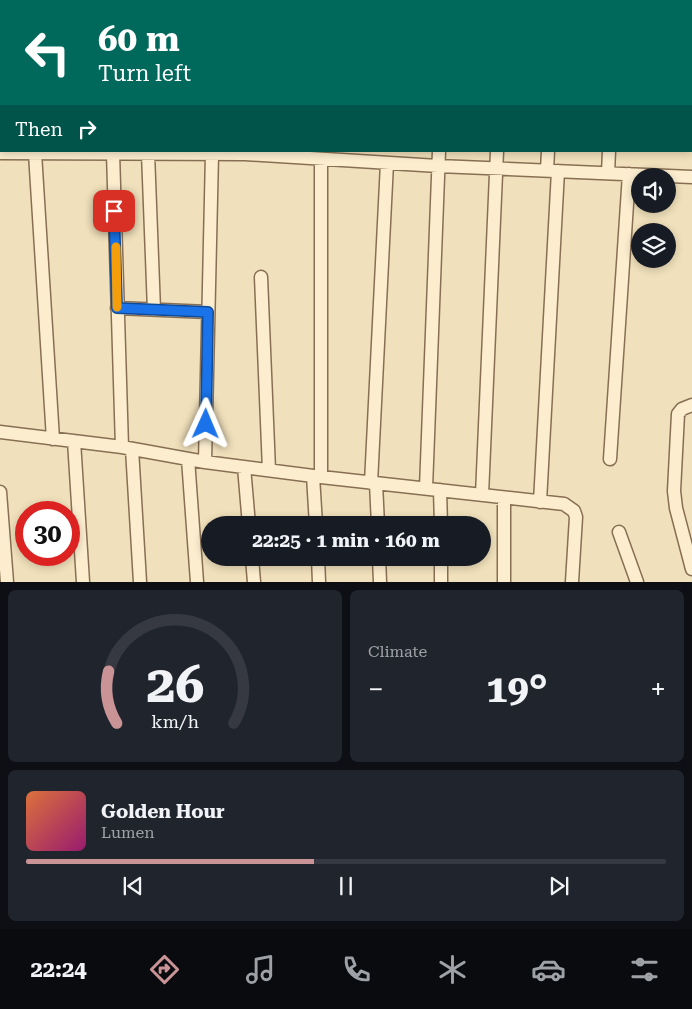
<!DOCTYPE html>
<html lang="en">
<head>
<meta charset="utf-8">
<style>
	:root { --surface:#171b24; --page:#20242c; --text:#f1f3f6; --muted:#9ea1a6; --line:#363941; --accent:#ca9497 }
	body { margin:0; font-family:"Roboto Serif",serif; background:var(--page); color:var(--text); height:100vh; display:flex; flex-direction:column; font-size:19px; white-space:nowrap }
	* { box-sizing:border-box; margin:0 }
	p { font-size:16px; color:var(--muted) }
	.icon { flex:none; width:28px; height:28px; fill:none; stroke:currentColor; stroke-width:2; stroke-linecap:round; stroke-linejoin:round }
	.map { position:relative; height:582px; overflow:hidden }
	.panel { display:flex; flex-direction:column; gap:8px; padding:8px; background:#0d0f14; flex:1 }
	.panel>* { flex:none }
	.hud { position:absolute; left:0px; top:0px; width:692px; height:152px; box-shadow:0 2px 8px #0003; background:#00695c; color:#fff; overflow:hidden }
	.buttons { position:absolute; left:631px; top:168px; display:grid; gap:10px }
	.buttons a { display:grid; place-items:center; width:45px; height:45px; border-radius:50%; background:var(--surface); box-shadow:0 2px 8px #0003; font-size:25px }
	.speed { position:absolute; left:15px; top:501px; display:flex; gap:10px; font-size:25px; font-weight:700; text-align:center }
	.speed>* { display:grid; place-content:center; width:65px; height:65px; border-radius:50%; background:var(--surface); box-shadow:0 2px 8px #0003; line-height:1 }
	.speed .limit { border:8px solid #d22; background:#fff; color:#111 }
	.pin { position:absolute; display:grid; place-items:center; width:42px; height:42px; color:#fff; margin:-21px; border-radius:10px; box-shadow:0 2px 8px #0006 }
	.me { position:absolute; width:55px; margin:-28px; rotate:1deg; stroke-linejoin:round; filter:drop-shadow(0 0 4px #0008) }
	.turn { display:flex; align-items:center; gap:18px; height:105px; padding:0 15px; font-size:22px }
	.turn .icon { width:65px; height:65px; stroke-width:2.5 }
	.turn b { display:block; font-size:35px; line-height:42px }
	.then { display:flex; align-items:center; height:48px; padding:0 15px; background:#0003; gap:10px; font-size:19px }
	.big { font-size:38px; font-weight:700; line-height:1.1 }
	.panel .tile { flex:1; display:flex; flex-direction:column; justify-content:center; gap:8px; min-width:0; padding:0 18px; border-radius:8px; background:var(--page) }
	.panel .dial { align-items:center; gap:0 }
	.dial svg { height:130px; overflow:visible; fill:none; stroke:var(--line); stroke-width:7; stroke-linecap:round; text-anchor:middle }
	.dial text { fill:var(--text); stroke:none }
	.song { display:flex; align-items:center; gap:15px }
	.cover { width:60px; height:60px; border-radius:8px; background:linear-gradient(135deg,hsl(20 70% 55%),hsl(320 70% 35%)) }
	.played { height:5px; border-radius:2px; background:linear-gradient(90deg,var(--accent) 45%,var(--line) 45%) }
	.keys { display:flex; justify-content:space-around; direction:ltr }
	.heat { display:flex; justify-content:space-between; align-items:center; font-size:28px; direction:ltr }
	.panel .tiles { flex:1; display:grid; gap:8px; grid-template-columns:1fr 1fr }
	.tile:last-child { grid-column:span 2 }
	.trip { position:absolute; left:201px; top:516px; width:290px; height:50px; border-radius:25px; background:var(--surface); box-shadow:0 2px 8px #0003; font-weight:700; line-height:50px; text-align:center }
	.tab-bar { display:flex; height:80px; justify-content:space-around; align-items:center; background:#090b0e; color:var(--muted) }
	.tab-bar .icon { width:35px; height:35px }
	.tab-bar .selected { color:var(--accent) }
	.tab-bar b { font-size:22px; color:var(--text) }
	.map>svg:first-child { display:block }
</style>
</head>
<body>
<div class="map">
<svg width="692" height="582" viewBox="0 0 692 582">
	<rect width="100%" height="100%" fill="#f0e0bb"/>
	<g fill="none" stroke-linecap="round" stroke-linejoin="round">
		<g stroke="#886f54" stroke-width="15">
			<path id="minor" d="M 22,1 L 22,0
				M 91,1 L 91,0
				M 176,1 L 176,0
				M 269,1 L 269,0
				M 347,1 L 347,0
				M 384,1 L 384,0
				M 445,1 L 445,0
				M 506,1 L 506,0
				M 558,1 L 558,0
				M 616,1 L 616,0
				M 0,153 L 245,154 L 438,166 L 692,177
				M 35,153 L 53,439
				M 113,153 L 122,447
				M 148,153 L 154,310
				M 547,170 L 548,151
				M 608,173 L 609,151
				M 261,277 L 269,470
				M 117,308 L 208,312
				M 692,405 L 682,409 L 678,414 L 674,491 L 676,508 L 692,569
				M 0,432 L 122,447 L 205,462 L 321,477 L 564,504 L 574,511 L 576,517 L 572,582
				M 74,441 L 83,582
				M 132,449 L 140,582
				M 188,459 L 197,582
				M 610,459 L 629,174
				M 205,462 L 212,154
				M 244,467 L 249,525
				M 313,476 L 316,525
				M 321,477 L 321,159
				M 371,483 L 387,163
				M 376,483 L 378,525
				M 426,488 L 439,151
				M 440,490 L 441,525
				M 0,492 L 7,582
				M 482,495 L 497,151
				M 540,502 L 558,171
				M 619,532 L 637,582
				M 252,558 L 254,582
				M 318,558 L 319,582
				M 379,558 L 380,582
				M 441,558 L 441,582
				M 504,582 L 504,498"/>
		</g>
		<use href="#minor" stroke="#fbedce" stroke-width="12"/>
	</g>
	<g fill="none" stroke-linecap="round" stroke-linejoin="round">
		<g stroke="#114b97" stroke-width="12">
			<path id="route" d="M 114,211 L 117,308 L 208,312 L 206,424"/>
		</g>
		<use href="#route" stroke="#1a73e8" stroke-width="9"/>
		<path stroke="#f59e0b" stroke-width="9" d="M 116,247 L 117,307"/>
	</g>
</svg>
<div class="buttons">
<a><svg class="icon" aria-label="sound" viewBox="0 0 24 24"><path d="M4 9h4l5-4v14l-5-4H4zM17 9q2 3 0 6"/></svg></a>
<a><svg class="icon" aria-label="layers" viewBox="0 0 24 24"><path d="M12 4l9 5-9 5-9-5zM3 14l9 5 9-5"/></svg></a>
</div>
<div class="speed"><div class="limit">30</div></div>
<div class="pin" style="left:114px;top:211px;background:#d93025"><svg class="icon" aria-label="arrive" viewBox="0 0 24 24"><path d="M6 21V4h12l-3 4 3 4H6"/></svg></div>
<svg class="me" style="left:206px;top:424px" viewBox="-20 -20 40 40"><path d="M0-17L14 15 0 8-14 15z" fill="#1a73e8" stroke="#fff" stroke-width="4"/></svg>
<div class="trip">22:25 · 1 min · 160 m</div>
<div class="hud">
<div class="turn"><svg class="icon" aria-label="left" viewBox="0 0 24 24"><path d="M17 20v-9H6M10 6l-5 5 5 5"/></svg><div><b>60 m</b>Turn left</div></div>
<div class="then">Then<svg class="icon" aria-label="right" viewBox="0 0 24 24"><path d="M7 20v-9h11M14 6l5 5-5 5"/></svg></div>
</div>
</div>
<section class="panel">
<div class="tiles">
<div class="tile dial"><svg viewBox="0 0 100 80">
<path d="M14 69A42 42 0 1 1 86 69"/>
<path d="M14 69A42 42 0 0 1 9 37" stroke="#ca9497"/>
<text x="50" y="56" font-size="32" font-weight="700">26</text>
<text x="50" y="72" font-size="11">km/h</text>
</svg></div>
<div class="tile"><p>Climate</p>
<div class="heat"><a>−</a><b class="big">19°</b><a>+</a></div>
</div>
<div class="tile">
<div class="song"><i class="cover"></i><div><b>Golden Hour</b><p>Lumen</p></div></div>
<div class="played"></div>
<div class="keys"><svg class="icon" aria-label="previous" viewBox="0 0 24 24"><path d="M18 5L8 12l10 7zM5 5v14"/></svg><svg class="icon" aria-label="pause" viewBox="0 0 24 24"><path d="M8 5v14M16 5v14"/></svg><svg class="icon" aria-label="next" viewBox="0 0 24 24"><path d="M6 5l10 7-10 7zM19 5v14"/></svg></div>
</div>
</div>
</section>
<nav class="tab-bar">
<b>22:24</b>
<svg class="icon selected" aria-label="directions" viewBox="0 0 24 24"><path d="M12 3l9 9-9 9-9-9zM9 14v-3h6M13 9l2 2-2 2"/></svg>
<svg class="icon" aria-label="music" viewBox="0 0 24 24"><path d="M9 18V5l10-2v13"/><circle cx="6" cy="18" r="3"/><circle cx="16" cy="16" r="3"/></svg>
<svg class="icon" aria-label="phone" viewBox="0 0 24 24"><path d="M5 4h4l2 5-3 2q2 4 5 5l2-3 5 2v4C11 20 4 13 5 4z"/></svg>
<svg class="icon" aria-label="climate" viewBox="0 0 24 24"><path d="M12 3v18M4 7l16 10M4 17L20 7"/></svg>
<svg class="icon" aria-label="car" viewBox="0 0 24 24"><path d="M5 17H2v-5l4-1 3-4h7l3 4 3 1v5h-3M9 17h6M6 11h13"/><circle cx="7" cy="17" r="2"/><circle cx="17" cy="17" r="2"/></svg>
<svg class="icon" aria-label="filters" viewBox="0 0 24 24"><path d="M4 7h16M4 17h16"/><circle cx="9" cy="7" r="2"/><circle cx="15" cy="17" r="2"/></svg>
</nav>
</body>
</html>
